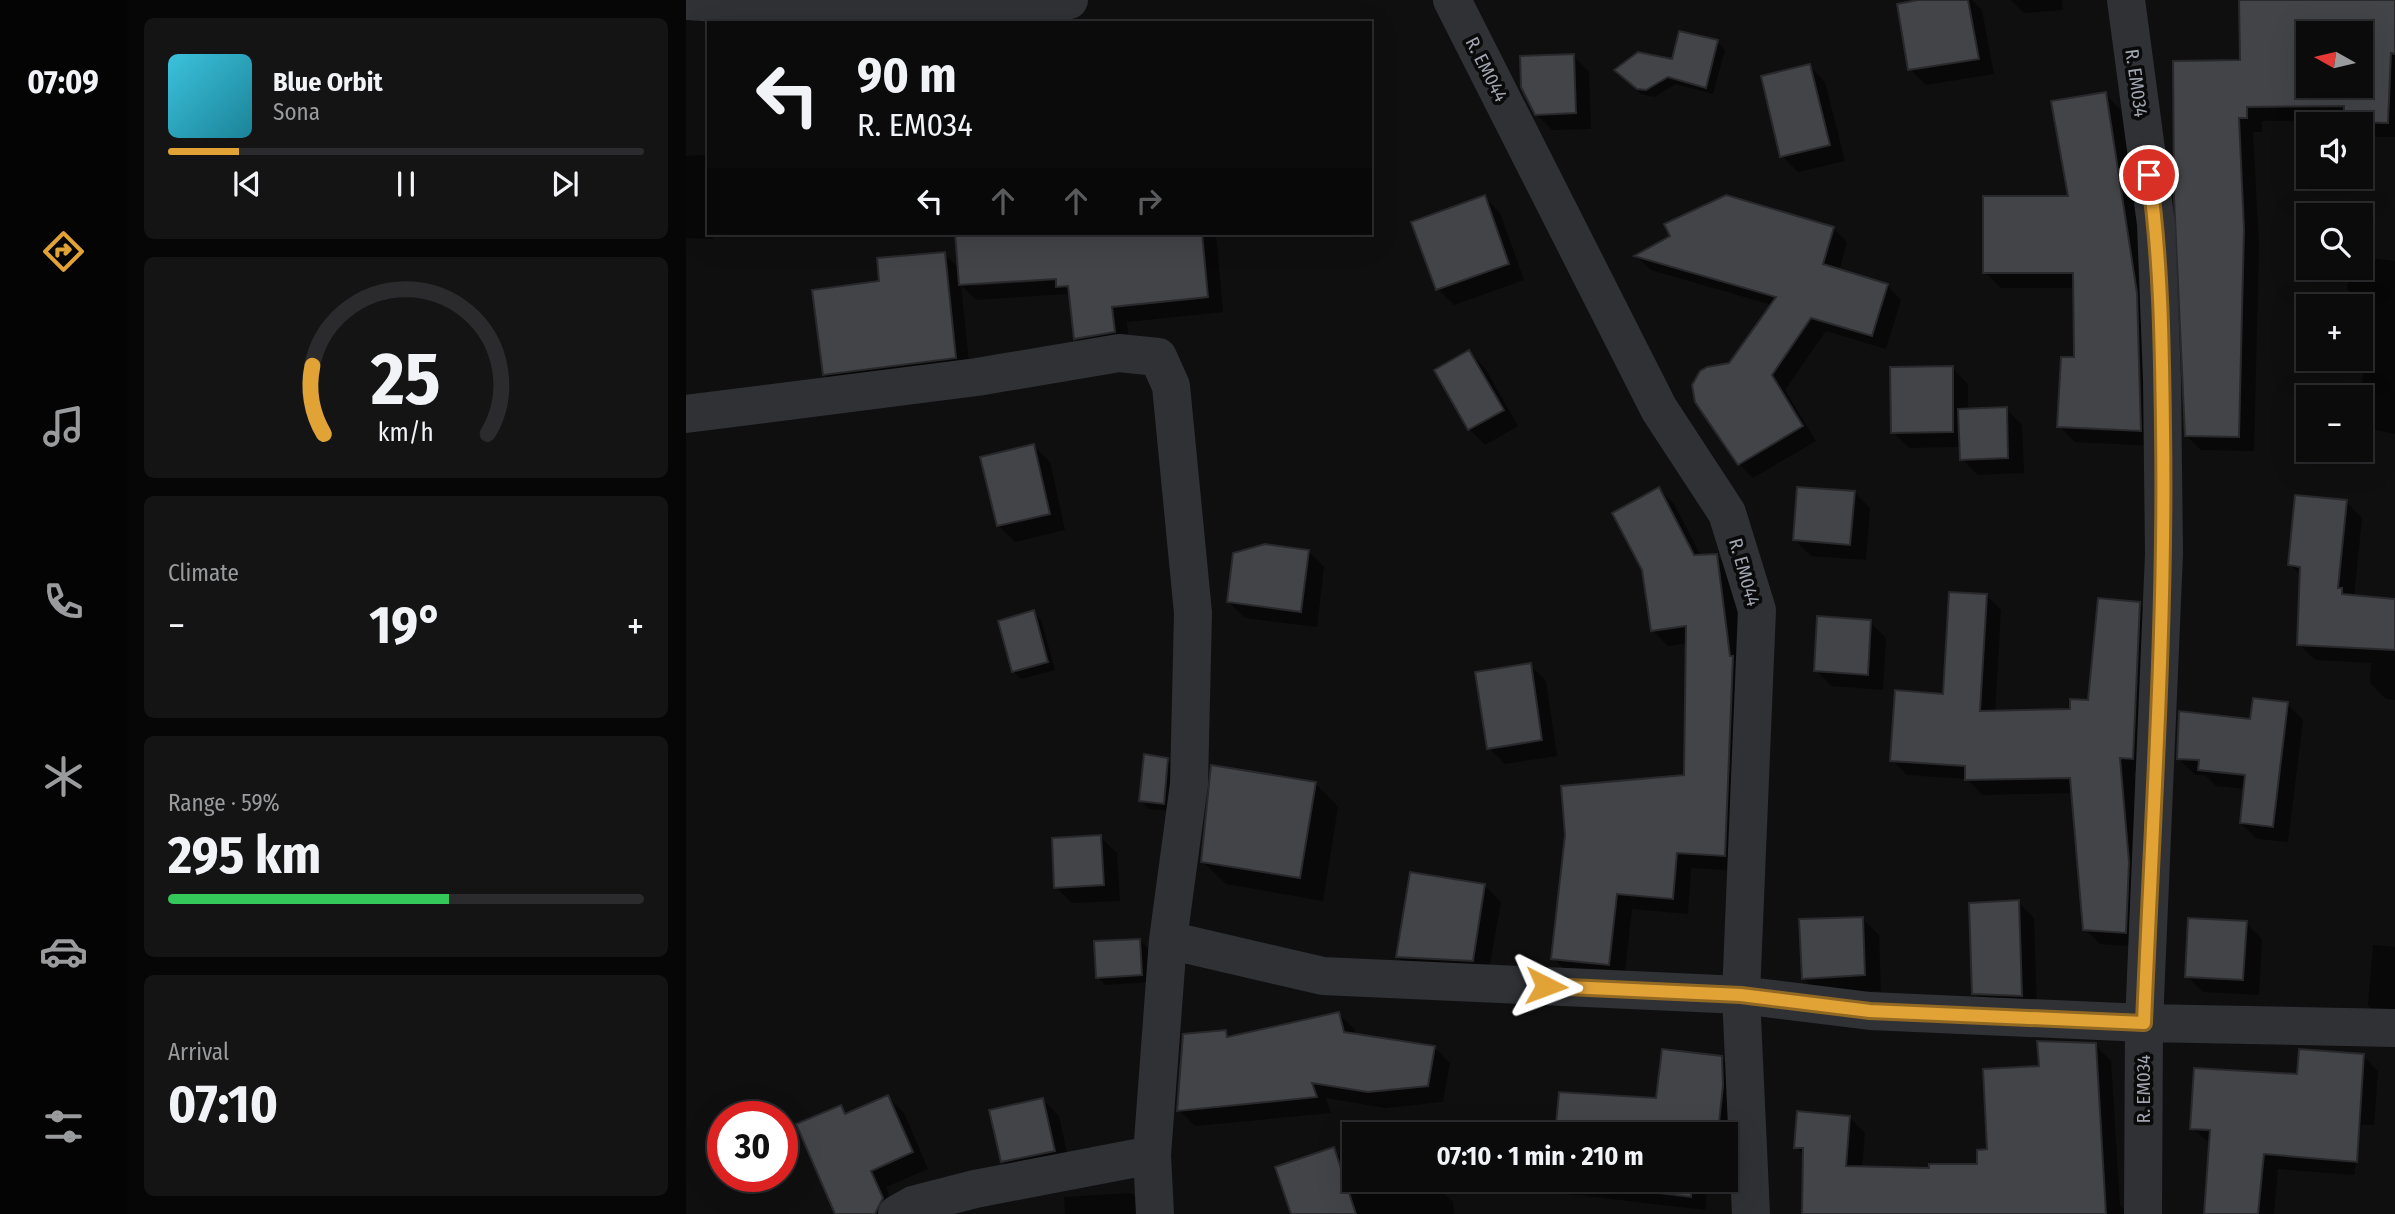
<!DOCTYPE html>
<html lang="en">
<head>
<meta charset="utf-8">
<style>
	:root { --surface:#0b0b0c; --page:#141415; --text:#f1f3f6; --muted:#9a9b9d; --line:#2b2b2d; --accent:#e1a236 }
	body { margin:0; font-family:"Fira Sans Condensed",sans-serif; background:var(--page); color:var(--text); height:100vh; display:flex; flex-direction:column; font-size:26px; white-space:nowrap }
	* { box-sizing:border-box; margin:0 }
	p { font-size:23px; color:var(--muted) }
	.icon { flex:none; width:38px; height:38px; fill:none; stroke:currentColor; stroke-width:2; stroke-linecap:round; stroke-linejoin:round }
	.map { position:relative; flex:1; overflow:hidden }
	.panel { display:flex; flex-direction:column; gap:18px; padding:18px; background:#060607; width:560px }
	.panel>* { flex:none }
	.banner { position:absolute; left:21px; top:21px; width:665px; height:214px; border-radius:0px; box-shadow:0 7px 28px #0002,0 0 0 2px var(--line); background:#0b0b0c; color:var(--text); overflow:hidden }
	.needle { width:46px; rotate:278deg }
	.buttons { position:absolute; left:1610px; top:21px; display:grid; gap:14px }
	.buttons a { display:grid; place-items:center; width:77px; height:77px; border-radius:0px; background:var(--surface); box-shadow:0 7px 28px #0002,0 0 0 2px var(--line); font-size:35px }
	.speed { position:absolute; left:21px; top:1101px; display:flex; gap:14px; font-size:35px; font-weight:700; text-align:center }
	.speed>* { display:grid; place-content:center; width:91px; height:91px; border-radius:50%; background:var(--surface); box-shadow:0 7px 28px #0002,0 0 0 2px var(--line); line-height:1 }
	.speed .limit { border:10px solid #d22; background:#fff; color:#111 }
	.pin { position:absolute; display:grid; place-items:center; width:60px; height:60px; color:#fff; margin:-30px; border:4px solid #fff; border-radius:50%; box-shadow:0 2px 7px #0007 }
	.me { position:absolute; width:77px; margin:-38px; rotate:93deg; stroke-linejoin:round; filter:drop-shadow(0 0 5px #0008) }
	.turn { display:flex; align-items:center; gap:24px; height:147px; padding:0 35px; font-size:32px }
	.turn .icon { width:91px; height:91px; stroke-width:2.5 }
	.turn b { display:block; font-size:49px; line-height:60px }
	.lanes { display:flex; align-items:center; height:66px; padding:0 35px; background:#0003; justify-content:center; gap:35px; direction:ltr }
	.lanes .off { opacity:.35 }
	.big { font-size:52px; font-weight:700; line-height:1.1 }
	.panel .tile { flex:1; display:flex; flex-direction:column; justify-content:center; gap:10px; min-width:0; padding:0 24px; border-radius:10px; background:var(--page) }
	.panel .dial { align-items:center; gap:0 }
	.dial svg { height:182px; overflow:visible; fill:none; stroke:var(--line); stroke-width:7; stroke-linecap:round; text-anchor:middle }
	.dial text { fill:var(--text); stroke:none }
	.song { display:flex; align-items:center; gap:21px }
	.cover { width:84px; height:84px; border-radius:10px; background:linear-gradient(135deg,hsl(190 70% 55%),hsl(190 70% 35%)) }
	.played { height:7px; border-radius:4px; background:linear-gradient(90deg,var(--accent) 15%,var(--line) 15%) }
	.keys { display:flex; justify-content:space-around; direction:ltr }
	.heat { display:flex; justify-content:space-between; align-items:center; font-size:38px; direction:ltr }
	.charge { height:10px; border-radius:5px; background:linear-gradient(90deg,#34c759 59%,var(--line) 0) }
	.trip { position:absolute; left:656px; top:1122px; width:396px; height:70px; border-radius:0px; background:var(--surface); box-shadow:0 7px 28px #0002,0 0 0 2px var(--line); font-weight:700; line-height:70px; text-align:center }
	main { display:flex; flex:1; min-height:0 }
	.tab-bar { display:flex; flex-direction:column; width:126px; justify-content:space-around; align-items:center; background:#040405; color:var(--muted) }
	.tab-bar .icon { width:49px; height:49px }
	.tab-bar .active { color:var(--accent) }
	.tab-bar b { font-size:32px; color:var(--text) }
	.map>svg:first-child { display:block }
</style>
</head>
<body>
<main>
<nav class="tab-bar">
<b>07:09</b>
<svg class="icon active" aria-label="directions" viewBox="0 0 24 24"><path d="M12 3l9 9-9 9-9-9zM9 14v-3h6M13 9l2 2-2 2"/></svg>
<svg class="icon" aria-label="music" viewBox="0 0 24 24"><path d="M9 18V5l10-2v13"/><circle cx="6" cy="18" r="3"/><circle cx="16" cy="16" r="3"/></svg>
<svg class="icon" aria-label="phone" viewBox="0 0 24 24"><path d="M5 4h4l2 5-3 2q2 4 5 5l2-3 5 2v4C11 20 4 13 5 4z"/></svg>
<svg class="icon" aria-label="climate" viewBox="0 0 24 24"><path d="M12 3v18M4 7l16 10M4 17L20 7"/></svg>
<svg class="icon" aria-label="car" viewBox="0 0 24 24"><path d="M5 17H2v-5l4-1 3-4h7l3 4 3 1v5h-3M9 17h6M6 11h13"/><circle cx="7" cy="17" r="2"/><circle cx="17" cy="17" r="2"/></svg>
<svg class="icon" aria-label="filters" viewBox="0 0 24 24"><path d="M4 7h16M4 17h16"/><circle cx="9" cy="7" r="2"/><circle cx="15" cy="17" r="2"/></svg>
</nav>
<section class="panel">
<div class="tile">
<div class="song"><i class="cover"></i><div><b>Blue Orbit</b><p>Sona</p></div></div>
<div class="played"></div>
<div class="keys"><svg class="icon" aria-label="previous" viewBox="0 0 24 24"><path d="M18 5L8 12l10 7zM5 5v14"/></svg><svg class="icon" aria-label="pause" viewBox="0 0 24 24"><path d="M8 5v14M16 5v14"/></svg><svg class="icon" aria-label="next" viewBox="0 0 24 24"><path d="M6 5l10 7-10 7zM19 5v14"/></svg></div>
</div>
<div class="tile dial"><svg viewBox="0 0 100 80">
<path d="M14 69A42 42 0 1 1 86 69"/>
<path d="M14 69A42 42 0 0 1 9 39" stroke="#e1a236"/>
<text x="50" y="56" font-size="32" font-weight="700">25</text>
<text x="50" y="72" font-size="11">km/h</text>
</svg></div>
<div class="tile"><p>Climate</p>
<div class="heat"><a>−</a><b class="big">19°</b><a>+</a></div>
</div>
<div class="tile"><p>Range · 59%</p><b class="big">295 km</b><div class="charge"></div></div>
<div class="tile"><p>Arrival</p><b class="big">07:10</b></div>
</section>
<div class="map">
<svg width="1709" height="1214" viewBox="0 0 1709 1214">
	<rect width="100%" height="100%" fill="#0f0f10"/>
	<path fill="#0007" fill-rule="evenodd" d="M 1243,0 L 1286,0 L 1296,10 L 1308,74 L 1240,85 L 1224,69 Z
		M 1325,0 L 1376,0 L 1377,10 L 1338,13 Z
		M 1555,0 L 1688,0 L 1709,3 L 1709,137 L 1675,137 L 1675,124 L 1662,124 L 1659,120 L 1576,121 L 1576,132 L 1567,132 L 1573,245 L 1568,451 L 1515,450 L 1500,435 L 1556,62 ZM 1622,33 L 1675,33 L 1675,86 L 1622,86 Z
		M 1031,42 L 1039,50 L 1027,94 L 990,84 L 968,97 L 955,94 L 930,70 L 988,61 Z
		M 887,56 L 903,72 L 905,129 L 866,130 L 850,114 Z
		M 1123,66 L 1139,82 L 1159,161 L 1112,172 L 1096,156 Z
		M 1419,94 L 1435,110 L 1466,311 L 1470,446 L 1389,442 L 1373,426 L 1390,359 L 1389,288 L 1315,288 L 1299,272 L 1384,198 Z
		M 23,155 L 23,233 L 27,233 L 27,239 L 0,238 L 0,156 Z
		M 798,197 L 814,213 L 838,280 L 768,305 L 752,289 Z
		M 1147,228 L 1161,242 L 1153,271 L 1201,286 L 1215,300 L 1200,349 L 1140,331 L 1099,390 L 1130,441 L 1067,478 L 1053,464 L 1011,402 L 1044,365 L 1086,305 L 965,270 L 951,257 Z
		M 271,233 L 530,233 L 537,312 L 441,322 L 443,347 L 405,353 L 389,338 L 385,300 L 380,294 L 290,300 L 275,285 L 284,372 L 154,389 L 138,374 L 195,283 L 258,254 L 274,269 ZM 378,277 L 378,280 L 287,286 L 287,282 Z
		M 1675,257 L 1709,261 L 1709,434 L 1685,429 L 1675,419 L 1673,397 L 1686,332 L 1682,328 L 1686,305 L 1676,303 L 1661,289 L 1664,268 L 1675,268 Z
		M 783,352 L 799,368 L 832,426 L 799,445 L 783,429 Z
		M 1266,368 L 1282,384 L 1282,410 L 1320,409 L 1336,425 L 1338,473 L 1292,475 L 1276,459 L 1276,447 L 1223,448 L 1207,432 Z
		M 348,446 L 364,462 L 379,530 L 329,542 L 313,526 Z
		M 973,489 L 988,504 L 1015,556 L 1030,555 L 1045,571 L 1059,670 L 1054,871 L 1005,868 L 1002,914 L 946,909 L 938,980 L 883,974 L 867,958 L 1000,776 L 1002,643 L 982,646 L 966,630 Z
		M 1168,492 L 1184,508 L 1180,560 L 1125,556 L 1109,540 Z
		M 1660,502 L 1676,518 L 1668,597 L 1709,601 L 1709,700 L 1700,699 L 1684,683 L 1685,663 L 1629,660 L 1613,644 L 1616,576 L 1604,565 Z
		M 622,551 L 638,567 L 631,627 L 559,618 L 543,602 Z
		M 1300,595 L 1315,610 L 1309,712 L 1386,711 L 1403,701 L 1453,603 L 1468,618 L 1462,773 L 1448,772 L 1457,878 L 1454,947 L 1414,944 L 1399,929 L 1387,793 L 1296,795 L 1281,779 L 1221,775 L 1206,760 L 1259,695 Z
		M 347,612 L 355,620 L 369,670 L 335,679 L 327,671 Z
		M 1184,622 L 1200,638 L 1197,690 L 1146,686 L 1129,670 Z
		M 844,665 L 860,681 L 871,756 L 819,764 L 803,748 Z
		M 1601,704 L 1617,720 L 1602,842 L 1571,839 L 1555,823 L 1559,789 L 1530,786 L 1519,775 L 1509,775 L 1493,759 Z
		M 481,759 L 489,767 L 486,811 L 463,809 L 455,801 Z
		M 629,783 L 652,807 L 637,901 L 540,884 L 516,861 Z
		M 414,837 L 431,853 L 434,901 L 386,903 L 370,887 Z
		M 799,886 L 815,902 L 802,976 L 727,973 L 711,957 Z
		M 1332,902 L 1348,918 L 1351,1011 L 1304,1009 L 1288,993 Z
		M 1177,919 L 1193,935 L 1195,991 L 1133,994 L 1117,978 Z
		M 1560,923 L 1576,939 L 1573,995 L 1517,992 L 1501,976 Z
		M 454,940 L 462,948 L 463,982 L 419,985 L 412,977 Z
		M 1687,945 L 1709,947 L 1709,1021 L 1698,1021 L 1682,1005 Z
		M 653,1014 L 669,1030 L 670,1036 L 748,1047 L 764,1063 L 757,1102 L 699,1108 L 640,1098 L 645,1113 L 509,1126 L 493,1110 L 539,1031 L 546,1037 Z
		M 1409,1045 L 1425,1061 L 1434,1205 L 1443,1214 L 1117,1214 L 1119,1156 L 1110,1147 L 1163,1117 L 1179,1133 L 1176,1168 L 1244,1170 L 1293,1166 L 1355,1068 Z
		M 1677,1056 L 1692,1071 L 1688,1125 L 1675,1125 L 1668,1175 L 1592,1169 L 1588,1214 L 1520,1214 L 1525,1144 L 1506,1128 L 1612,1076 Z
		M 1035,1058 L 1050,1073 L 1046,1145 L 1040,1144 L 1040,1134 L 871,1134 L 971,1100 Z
		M 202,1097 L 218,1113 L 242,1169 L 200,1187 L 210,1214 L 150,1214 L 155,1107 L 162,1114 Z
		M 357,1100 L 373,1116 L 384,1167 L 332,1177 L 316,1161 Z
		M 647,1149 L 663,1165 L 672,1191 L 751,1186 L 767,1202 L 768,1214 L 607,1214 Z
		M 867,1180 L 1022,1180 L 1019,1210 L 882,1194 Z
		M 445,1193 L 461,1209 L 461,1214 L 379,1214 L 378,1197 Z"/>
	<path fill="#434448" stroke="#29292c" stroke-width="2" fill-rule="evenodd" d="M 1232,0 L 1282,0 L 1293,59 L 1222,70 L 1211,4 Z
		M 1553,0 L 1709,0 L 1709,54 L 1705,53 L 1702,123 L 1658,122 L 1658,106 L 1561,107 L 1561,118 L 1553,118 L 1558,229 L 1553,437 L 1499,436 L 1488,197 L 1487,61 L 1554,60 ZM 1622,33 L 1675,33 L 1675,86 L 1622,86 Z
		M 993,31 L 1032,40 L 1020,88 L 982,77 L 960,90 L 951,89 L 928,70 L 952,52 L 986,59 Z
		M 888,54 L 890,113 L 849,115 L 835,87 L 834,56 Z
		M 1124,64 L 1144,145 L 1094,157 L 1075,76 Z
		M 1420,92 L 1451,293 L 1455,431 L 1371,427 L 1375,357 L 1388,357 L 1387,273 L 1297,273 L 1297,196 L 1382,196 L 1365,101 Z
		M 799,195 L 823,264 L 750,290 L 725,222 Z
		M 1040,195 L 1148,227 L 1137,264 L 1202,284 L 1186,336 L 1125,318 L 1086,375 L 1117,426 L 1052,465 L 1009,402 L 1006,385 L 1014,371 L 1021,367 L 1043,363 L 1090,297 L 948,256 L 984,236 L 978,224 Z
		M 269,233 L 516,233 L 522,297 L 426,307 L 429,332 L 388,339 L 382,286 L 370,287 L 370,279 L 273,285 Z
		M 259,252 L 270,358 L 137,375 L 126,290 L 193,281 L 191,258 Z
		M 783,350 L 818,410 L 782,430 L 748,370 Z
		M 1267,366 L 1267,432 L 1205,433 L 1204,367 Z
		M 1321,407 L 1322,458 L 1274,460 L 1272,409 Z
		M 348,444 L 364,514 L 311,526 L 294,457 Z
		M 973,487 L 1008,555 L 1031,554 L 1044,656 L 1047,656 L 1039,856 L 991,853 L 987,899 L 931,894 L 923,965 L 865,959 L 879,835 L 875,786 L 998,775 L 1000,626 L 965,631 L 956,570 L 926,513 Z
		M 1111,487 L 1169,491 L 1164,545 L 1107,540 Z
		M 1609,495 L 1661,500 L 1652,588 L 1656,588 L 1656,594 L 1709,599 L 1709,650 L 1611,645 L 1614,567 L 1602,565 Z
		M 579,544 L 623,550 L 615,612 L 541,602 L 547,553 Z
		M 1263,592 L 1301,594 L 1294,711 L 1384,709 L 1384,699 L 1402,700 L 1412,598 L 1454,602 L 1447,759 L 1434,758 L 1443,862 L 1440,933 L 1397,930 L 1384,778 L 1279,780 L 1279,766 L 1204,761 L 1209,690 L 1257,694 Z
		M 348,610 L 362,662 L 326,672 L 312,621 Z
		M 1131,616 L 1185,620 L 1182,675 L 1128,671 Z
		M 845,663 L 856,740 L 801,749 L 789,672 Z
		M 1567,698 L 1602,702 L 1587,827 L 1554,823 L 1559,775 L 1512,770 L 1513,760 L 1491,759 L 1493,711 L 1564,719 Z
		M 458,754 L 482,758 L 478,804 L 453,801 Z
		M 525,765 L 630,782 L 614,878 L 515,862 Z
		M 415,835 L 418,885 L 368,888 L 366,838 Z
		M 724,872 L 799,884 L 787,961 L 710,957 Z
		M 1333,900 L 1336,996 L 1286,994 L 1283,903 Z
		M 1177,917 L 1179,975 L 1116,979 L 1113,919 Z
		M 1502,918 L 1561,921 L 1557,980 L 1499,977 Z
		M 454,939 L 456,975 L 410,978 L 408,941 Z
		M 653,1012 L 658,1032 L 749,1046 L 742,1086 L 682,1092 L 626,1083 L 631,1097 L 491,1111 L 497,1034 L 540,1030 L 541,1037 Z
		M 1351,1041 L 1410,1043 L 1420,1214 L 1116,1214 L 1117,1148 L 1108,1148 L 1111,1111 L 1164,1116 L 1160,1166 L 1243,1168 L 1243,1164 L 1291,1164 L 1291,1150 L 1301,1149 L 1297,1069 L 1353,1066 Z
		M 976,1049 L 1036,1056 L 1037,1085 L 1032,1132 L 1012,1129 L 1012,1134 L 869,1134 L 873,1092 L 970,1098 Z
		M 1613,1049 L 1678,1054 L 1671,1162 L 1578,1154 L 1572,1214 L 1518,1214 L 1524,1130 L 1504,1129 L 1508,1068 L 1611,1074 Z
		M 202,1095 L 227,1152 L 185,1171 L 197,1198 L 189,1214 L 149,1214 L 110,1124 L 155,1105 L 159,1114 Z
		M 357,1098 L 369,1151 L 315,1162 L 303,1110 Z
		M 648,1147 L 670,1214 L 605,1214 L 589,1167 Z
		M 866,1180 L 1006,1180 L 1005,1197 Z"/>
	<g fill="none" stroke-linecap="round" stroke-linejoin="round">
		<path stroke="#303135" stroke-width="38" d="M 766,0 L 973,409 L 1041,513 L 1071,610 L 1055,995 L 1065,1214
			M 1440,0 L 1470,224 L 1476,379 L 1478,554 L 1458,1023 L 1457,1214
			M 0,1 C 128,9 256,14 383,0
			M 0,414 L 291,377 L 433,353 L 472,357 L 485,386 L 507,613 L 503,784 L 482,940 L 466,1155 L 469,1214
			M 482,940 L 637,976 L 1055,995 L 1184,1011 L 1458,1023 L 1709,1028
			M 211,1214 L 227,1205 L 289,1189 L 466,1155"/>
	</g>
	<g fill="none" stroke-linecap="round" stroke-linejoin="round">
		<g stroke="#926923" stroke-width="18">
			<path id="route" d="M 860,986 L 1055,995 L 1184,1011 L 1458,1023 C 1466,825 1480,627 1477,429 C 1476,344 1475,259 1463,175"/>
		</g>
		<use href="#route" stroke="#e1a236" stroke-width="12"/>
	</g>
	<g text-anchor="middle" stroke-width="7" stroke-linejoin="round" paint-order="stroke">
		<g font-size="19" fill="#a1a6b0" stroke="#0a0a0b">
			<text transform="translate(801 69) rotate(63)" y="7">R. EM044</text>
			<text transform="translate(1451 83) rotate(82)" y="7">R. EM034</text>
			<text transform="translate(1059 572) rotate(74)" y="7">R. EM044</text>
			<text transform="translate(1457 1089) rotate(-90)" y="7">R. EM034</text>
		</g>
	</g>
</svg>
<div class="buttons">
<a><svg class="needle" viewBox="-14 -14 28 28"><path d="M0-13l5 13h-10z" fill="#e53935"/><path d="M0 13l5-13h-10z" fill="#9a9b9d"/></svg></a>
<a><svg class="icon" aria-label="sound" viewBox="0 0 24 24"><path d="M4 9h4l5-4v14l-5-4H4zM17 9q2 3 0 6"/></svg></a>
<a><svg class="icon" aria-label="search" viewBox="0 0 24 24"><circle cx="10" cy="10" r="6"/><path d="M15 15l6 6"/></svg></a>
<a>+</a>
<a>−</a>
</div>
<div class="speed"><div class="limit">30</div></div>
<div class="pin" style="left:1463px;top:175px;background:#d93025"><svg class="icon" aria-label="arrive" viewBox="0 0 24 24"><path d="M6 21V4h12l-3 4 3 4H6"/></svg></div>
<svg class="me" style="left:860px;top:986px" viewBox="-20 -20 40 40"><path d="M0-17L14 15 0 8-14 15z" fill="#e1a236" stroke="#fff" stroke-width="4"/></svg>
<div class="trip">07:10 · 1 min · 210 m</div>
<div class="banner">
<div class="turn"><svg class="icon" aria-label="left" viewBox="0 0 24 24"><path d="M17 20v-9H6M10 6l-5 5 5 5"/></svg><div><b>90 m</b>R. EM034</div></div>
<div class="lanes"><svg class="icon" aria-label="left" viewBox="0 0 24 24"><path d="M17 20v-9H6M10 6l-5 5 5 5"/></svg><svg class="icon off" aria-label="ahead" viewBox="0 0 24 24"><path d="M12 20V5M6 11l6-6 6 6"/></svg><svg class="icon off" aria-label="ahead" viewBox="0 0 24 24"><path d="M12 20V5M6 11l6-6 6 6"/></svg><svg class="icon off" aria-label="right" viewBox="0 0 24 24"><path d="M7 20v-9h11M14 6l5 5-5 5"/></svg></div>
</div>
</div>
</main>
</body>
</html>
